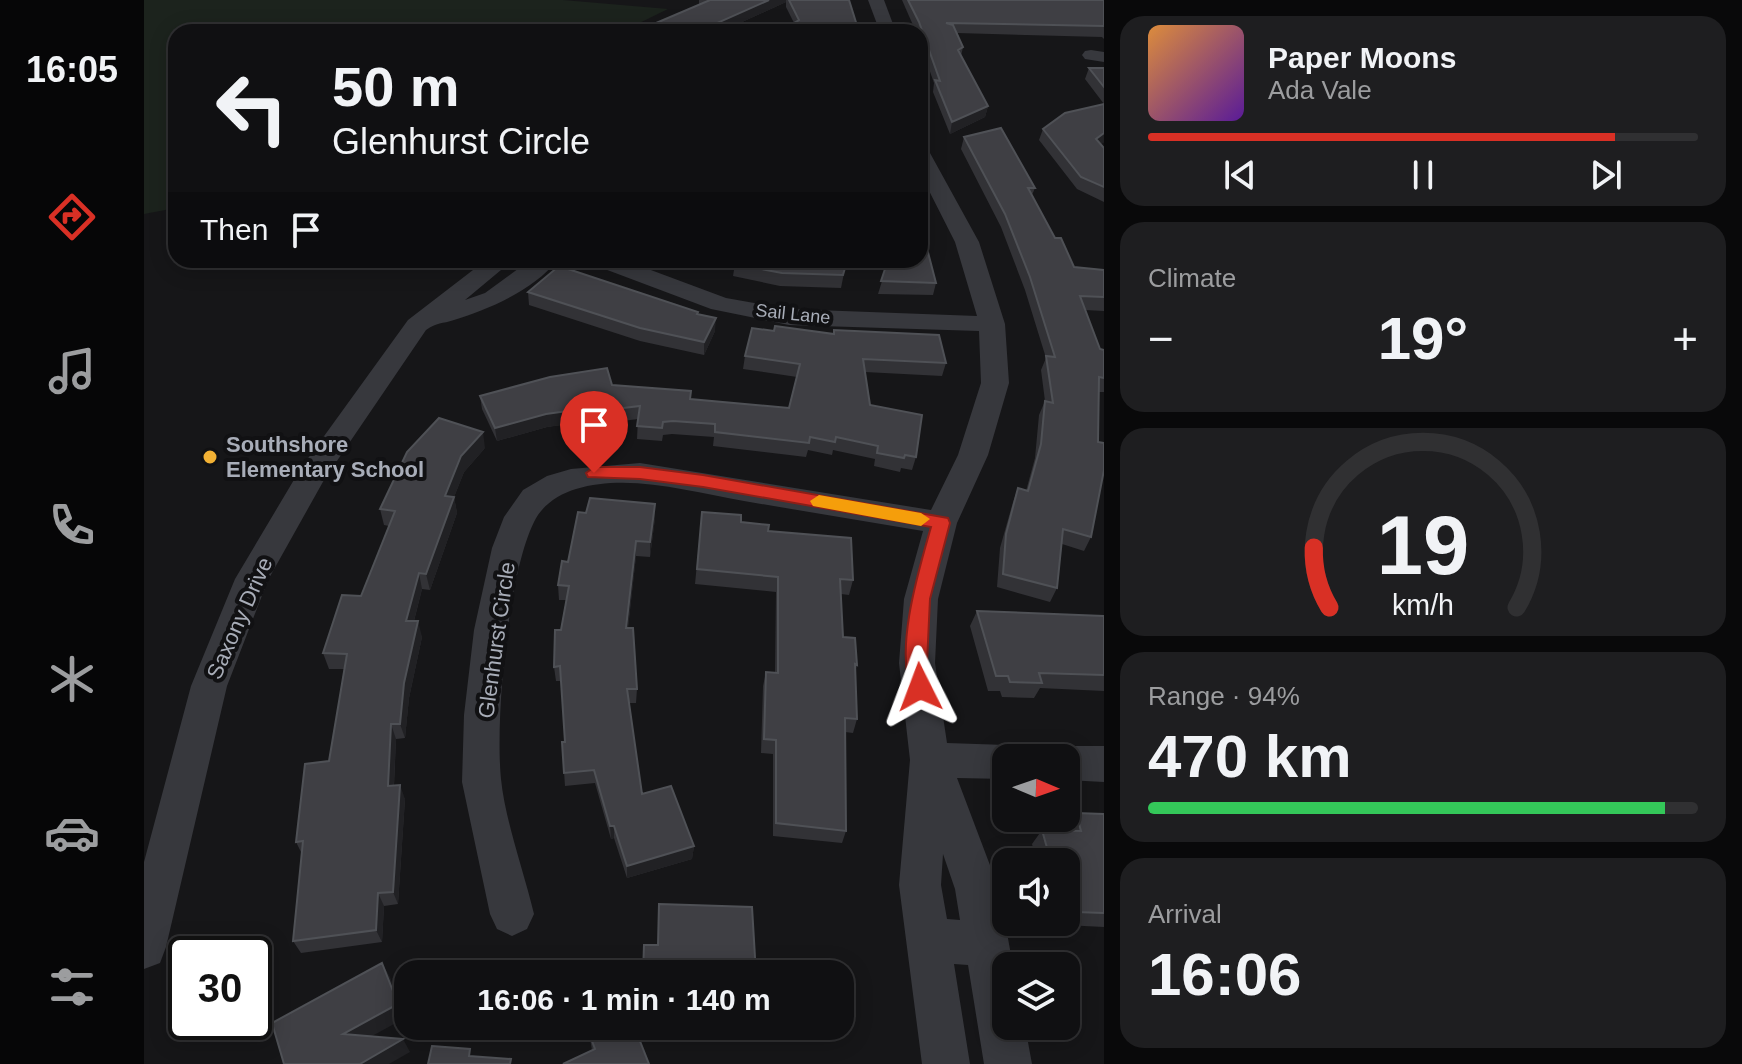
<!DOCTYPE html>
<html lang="en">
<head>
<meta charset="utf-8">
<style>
	:root { --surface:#101012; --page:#1e1e20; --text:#f1f3f6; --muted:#9c9d9f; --line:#303032; --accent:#d93025 }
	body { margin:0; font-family:Arial,sans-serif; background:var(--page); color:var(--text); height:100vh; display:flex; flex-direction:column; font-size:30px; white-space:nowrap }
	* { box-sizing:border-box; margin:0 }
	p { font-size:26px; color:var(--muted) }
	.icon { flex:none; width:44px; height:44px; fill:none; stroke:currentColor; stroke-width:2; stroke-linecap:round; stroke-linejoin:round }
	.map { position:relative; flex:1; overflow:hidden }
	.drawer { display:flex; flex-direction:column; gap:16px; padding:16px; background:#09090a; width:638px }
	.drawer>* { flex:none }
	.hud { position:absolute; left:24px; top:24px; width:760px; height:244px; border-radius:24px; box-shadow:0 4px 20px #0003,0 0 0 2px var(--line); background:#101012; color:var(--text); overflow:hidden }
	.needle { width:52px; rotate:92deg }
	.tools { position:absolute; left:848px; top:744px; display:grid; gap:16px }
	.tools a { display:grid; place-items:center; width:88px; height:88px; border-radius:16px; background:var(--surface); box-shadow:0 4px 20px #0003,0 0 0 2px var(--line); font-size:40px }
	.speed { position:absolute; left:24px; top:936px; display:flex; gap:16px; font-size:40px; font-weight:700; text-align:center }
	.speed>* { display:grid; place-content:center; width:104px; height:104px; border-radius:50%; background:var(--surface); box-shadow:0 4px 20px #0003,0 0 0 2px var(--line); line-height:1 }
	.speed .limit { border:4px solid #111; border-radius:12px; background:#fff; color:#111 }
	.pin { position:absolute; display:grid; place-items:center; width:68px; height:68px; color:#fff; margin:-82px -34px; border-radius:50% 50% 50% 0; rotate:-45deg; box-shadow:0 0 8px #0007 }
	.pin .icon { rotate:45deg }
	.me { position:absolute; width:88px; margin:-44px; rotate:357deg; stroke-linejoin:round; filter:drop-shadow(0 0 6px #0008) }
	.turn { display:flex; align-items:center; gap:28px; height:168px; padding:0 32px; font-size:36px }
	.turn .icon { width:104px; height:104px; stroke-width:2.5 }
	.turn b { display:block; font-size:56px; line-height:68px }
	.then { display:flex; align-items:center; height:76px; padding:0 32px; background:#0003; gap:16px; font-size:30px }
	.big { font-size:60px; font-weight:800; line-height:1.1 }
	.drawer .card { flex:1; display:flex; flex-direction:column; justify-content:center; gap:12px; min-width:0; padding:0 28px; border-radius:24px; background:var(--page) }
	.drawer .dial { align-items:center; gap:0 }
	.dial svg { height:208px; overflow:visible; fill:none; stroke:var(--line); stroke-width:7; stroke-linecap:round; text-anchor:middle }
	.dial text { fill:var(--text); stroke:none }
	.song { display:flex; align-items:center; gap:24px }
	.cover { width:96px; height:96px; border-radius:12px; background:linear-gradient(135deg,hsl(30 70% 55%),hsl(270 70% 35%)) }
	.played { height:8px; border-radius:4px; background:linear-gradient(90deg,var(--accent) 85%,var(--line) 85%) }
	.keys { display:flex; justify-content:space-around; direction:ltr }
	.heat { display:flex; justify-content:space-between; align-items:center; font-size:44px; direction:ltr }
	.charge { height:12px; border-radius:6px; background:linear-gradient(90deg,#34c759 94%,var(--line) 0) }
	.trip { position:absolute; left:250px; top:960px; width:460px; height:80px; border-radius:24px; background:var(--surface); box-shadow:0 4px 20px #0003,0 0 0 2px var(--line); font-weight:800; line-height:80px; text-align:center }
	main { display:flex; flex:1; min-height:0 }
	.tab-bar { display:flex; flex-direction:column; width:144px; justify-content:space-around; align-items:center; background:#060607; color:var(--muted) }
	.tab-bar .icon { width:56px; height:56px }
	.tab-bar .selected { color:var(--accent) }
	.tab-bar b { font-size:36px; color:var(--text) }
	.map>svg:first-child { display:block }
</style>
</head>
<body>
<main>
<nav class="tab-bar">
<b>16:05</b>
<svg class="icon selected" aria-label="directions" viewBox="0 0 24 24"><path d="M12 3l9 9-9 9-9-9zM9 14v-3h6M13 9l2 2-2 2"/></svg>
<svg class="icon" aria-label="music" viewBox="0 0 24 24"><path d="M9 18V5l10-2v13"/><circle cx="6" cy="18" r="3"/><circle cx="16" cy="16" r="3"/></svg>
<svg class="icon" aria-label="phone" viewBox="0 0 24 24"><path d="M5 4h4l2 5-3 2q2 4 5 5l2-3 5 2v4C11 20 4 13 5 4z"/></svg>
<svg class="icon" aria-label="climate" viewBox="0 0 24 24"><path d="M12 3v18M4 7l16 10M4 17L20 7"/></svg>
<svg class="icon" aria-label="car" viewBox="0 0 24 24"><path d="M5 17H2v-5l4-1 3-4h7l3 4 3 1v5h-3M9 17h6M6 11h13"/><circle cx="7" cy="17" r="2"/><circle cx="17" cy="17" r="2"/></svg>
<svg class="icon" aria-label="filters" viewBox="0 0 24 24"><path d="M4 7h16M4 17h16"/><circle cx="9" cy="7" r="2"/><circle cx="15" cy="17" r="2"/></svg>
</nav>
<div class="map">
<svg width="960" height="1064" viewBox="0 0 960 1064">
	<rect width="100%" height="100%" fill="#161618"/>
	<path fill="#1c231d" d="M 0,0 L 419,0 L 524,9 L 477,32 L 32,32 L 32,208 L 0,214 Z"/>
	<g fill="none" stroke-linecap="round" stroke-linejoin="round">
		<path fill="#37383d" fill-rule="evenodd" d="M 724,0 L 740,0 L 752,32 L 736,32 Z
			M 947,50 L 960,52 L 960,62 L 941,59 L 938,55 L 941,51 Z
			M 776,147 L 786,153 L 835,242 L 861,324 L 865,383 L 844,455 L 813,523 L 794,599 L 791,663 L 803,743 L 862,745 L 876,750 L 880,758 L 862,758 L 862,779 L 813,778 L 855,889 L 869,966 L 862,966 L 862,1026 L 881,1026 L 888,1064 L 840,1064 L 824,965 L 810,964 L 826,1064 L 778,1064 L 755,885 L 766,760 L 755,663 L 760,599 L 779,531 C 719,521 659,511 600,501 C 546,492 486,473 432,489 C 415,494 398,505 390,522 C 364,574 351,719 357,779 C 361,820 380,872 390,914 L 383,929 L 368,936 L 353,929 L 346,914 L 318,782 L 320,715 L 330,630 L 348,548 L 360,517 L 379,490 L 403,476 L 427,469 L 496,463 L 787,510 L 814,455 L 837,383 L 835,331 L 645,325 L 567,309 L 450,265 L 446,260 L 480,260 L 582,298 L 645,309 L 833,316 L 811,242 L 776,173 ZM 799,854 L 811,889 L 816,920 L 803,919 L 797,885 Z
			M 342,260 L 369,260 L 321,300 L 341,293 L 386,260 L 413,260 C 392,289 343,310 310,320 C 298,324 293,322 282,330 L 180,480 L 124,580 L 83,686 L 22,947 L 16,963 L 0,969 L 0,862 L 47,686 L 91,579 L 157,468 L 264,320 Z
			M 922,746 L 960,746 L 960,782 L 922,780 L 922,758 L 905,758 L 908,751 Z"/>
	</g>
	<path fill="#323236" d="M 555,0 L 705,0 L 650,23 L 642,7 L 642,2 L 576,32 L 491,32 L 555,5 Z
		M 758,0 L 960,0 L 960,39 L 958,37 L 813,33 L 819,47 L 817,56 L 844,106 L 841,117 L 806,134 L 789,92 L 790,83 L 776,43 L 776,32 L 772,32 Z
		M 945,68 L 960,68 L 960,104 L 941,79 Z
		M 899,129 L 960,142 L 957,144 L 960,148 L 960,202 L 933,189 L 895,140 Z
		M 820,137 L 891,188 L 888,195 L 911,238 L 930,267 L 960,270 L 960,311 L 941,310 L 956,349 L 960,350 L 960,392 L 955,392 L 947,537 L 940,551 L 918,544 L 913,588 L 906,602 L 853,587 L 856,548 L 869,502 L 874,488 L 882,491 L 891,458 L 895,415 L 901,401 L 897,370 L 902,358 L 881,290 L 857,227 L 817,149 Z
		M 287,260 L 308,260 L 299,266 Z
		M 730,260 L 776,260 L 792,283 L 789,295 L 734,294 L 743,265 Z
		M 591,264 L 701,268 L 697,288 L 636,286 L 589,276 Z
		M 384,292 L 571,331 L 560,355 L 496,341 L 385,305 Z
		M 690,330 L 802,363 L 798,376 L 721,372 L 726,405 L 772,457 L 768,470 L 757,468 L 756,472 L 730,466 L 731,459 L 689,450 L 688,455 L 664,450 L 662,457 L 569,446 L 570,437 L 528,434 L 519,435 L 518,441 L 493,439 L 494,419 L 439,426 L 439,422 L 403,427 L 353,441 L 338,409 L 336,396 L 468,385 L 546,399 L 645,408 L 653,377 L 599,369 L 601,356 L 630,331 L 689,334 Z
		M 341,448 L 320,472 L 310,497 L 313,513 L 286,590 L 278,589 L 270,621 L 278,637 L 265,698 L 261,738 L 252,739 L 250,786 L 261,799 L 254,904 L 240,906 L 238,942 L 157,953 L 149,941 L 158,854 L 152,842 L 185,761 L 200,669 L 185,669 L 179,653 L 217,596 L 245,526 L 240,525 L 236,509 Z
		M 558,512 L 624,531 L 709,580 L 705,595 L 697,594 L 699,637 L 713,665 L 711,672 L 713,719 L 709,733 L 701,732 L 702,831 L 698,843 L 629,836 L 629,754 L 617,753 L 619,686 L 622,672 L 631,673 L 632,592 L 551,584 Z
		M 511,518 L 506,557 L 492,556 L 484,628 L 493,689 L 492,703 L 485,703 L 498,794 L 550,846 L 548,859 L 483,878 L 470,838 L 467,839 L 451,783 L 421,786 L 418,742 L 421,742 L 417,681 L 412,681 L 410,667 L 422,600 L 415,600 L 414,585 L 424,562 Z
		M 833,611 L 960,616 L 960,691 L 896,688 L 890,698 L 858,697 L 856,691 L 844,691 L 826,626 Z
		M 932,813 L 960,814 L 960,927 L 920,925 L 919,922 L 922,922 L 922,862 L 893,862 L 888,844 L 898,830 L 922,830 L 921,828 Z
		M 490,1026 L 448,1050 L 445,1033 Z"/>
	<path fill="#212124" d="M 625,0 L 642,0 L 642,2 L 576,32 L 553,32 Z
		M 844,106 L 841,117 L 806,134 L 808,122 Z
		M 960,133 L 960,142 L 948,151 L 952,139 Z
		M 298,260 L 308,260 L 299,266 Z
		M 572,318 L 571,331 L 560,355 L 560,342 Z
		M 438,409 L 439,422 L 403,427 L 353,441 L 351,428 L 402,414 Z
		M 339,432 L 341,448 L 320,472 L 304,512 L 301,496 L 317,456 Z
		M 310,497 L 313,513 L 286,590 L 282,574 Z
		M 511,504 L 511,518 L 506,557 L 506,542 Z
		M 492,541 L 492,556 L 482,643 L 482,628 Z
		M 275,573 L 278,589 L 266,636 L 262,621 Z
		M 274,621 L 278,637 L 265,698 L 261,738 L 256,724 L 260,683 Z
		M 247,724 L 252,739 L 249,800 L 244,786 Z
		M 256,785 L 261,799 L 254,904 L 249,892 Z
		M 466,826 L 470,826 L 470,838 L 467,839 Z
		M 550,846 L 548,859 L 483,878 L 483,866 Z
		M 234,893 L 240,906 L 238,942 L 232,930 Z
		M 238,963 L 246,977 L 261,1018 L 208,1047 L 199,1034 Z
		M 259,1039 L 266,1052 L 245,1064 L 216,1064 Z"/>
	<path fill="#3f3f44" stroke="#4f5156" stroke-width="2" d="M 566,0 L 625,0 L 553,32 L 491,32 Z
		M 645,0 L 705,0 L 715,32 L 635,32 L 655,20 Z
		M 764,0 L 960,0 L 960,26 L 802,23 L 809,25 L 819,47 L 814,50 L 844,106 L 808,122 L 791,80 L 796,81 L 775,22 Z
		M 945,68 L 960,68 L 960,87 Z
		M 960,104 L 960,133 L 952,139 L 960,148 L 960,187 L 937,177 L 899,129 L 921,113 Z
		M 857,128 L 891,188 L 884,188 L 911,238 L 917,238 L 930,267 L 960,270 L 960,297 L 936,296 L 956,349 L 960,350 L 960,378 L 955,377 L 954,442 L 960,443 L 960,470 L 947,537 L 919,529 L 913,588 L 859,574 L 862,534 L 874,488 L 884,491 L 897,444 L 901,401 L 909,403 L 902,356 L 911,357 L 886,277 L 861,214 L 820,137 Z
		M 776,225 L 780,237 L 792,283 L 737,281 L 744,260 L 776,260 Z
		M 592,260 L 674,260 L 701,268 L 699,275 L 638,273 L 591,264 Z
		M 415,266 L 554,312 L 553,314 L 572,318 L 560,342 L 496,328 L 384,292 Z
		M 631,326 L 690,334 L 690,330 L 795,335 L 802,363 L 719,359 L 726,405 L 778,415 L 772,457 L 761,455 L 760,458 L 733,453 L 734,446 L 692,437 L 691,442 L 666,437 L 665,443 L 571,432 L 571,424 L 529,421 L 519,422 L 518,428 L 493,426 L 496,406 L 439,413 L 438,409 L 402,414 L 351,428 L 336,396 L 406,377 L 463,368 L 468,385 L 547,391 L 546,399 L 645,408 L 656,364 L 601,356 L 608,328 L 630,331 Z
		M 295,418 L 339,432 L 317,456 L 301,496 L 310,497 L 282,574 L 275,573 L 262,621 L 274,621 L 260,683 L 256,724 L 247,724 L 244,786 L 256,785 L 249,892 L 234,893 L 232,930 L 149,941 L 159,841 L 152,842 L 161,764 L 185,761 L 203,654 L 179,653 L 198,595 L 217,596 L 251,511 L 236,509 L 263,452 Z
		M 446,498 L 511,504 L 506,542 L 492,541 L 482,628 L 489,628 L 493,689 L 483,689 L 498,794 L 527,786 L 550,846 L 483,866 L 470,826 L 466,826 L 450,770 L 420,773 L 418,742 L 421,742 L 416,666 L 410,667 L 411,630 L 417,630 L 425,586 L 414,585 L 418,561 L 424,562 L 434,512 L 442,513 Z
		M 558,512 L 597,515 L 597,522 L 625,525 L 624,531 L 707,538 L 709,580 L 696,579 L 699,637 L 711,638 L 713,665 L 711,664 L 713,719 L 701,718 L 702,831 L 632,823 L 632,740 L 620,739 L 622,672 L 634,673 L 634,577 L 553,569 Z
		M 833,611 L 960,616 L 960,675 L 895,673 L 898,683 L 866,682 L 864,676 L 852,676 Z
		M 932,813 L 960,814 L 960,913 L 932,912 L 922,878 L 922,862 L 907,862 L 898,830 L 937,831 Z
		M 515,904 L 608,907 L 612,974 L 499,974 L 500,945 L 514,945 Z
		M 238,963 L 254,1004 L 199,1034 L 259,1039 L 216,1064 L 140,1064 L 128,1023 Z
		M 462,1026 L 490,1026 L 505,1064 L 419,1064 L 451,1049 L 445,1033 Z
		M 288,1046 L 326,1049 L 325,1056 L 367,1059 L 366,1064 L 284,1064 Z"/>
	<path fill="#d93025" stroke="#8d1f18" stroke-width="2" d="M 450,467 L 496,467 L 559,475 L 804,518 L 806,523 L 786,599 L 783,663 L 787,687 L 784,693 L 776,696 L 769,693 C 749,653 775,569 787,527 L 559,487 L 496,479 L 444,477 L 442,473 Z"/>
	<path fill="#f59e0b" d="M 675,495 L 777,513 L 786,519 L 777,526 L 669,506 L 666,501 Z"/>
	<circle fill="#f2b134" stroke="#111113" stroke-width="3" cx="66" cy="457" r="8"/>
	<g text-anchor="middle" stroke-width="8" stroke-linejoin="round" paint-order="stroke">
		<g font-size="18" fill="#a8adb8" stroke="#111113">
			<text transform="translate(649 314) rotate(6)" y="6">Sail Lane</text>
		</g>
		<g font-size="22" font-weight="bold" fill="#a8adb8" stroke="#111113" text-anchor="start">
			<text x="82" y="452">Southshore<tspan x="82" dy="25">Elementary School</tspan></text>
		</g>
		<g font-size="22" fill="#a8adb8" stroke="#111113">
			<text transform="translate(95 618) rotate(-66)" y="8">Saxony Drive</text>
			<text transform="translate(352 640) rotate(-82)" y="8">Glenhurst Circle</text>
		</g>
	</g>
</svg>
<div class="tools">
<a><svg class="needle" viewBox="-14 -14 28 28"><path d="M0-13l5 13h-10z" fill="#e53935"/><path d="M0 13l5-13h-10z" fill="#9c9d9f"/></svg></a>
<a><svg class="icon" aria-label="sound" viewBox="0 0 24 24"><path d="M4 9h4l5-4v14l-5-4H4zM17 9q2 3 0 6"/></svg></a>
<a><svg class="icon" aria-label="layers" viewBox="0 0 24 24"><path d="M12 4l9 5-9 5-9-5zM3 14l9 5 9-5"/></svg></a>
</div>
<div class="speed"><div class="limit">30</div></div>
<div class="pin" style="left:450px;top:473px;background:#d93025"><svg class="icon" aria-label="arrive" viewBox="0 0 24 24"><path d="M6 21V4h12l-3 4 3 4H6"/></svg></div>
<svg class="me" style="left:776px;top:687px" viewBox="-20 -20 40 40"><path d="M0-17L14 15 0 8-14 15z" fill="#d93025" stroke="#fff" stroke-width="4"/></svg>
<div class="trip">16:06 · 1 min · 140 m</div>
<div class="hud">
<div class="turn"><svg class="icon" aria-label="left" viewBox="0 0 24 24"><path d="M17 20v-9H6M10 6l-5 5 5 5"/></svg><div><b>50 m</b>Glenhurst Circle</div></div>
<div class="then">Then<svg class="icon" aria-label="arrive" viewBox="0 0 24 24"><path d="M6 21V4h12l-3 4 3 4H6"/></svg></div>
</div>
</div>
<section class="drawer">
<div class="card">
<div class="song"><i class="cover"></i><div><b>Paper Moons</b><p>Ada Vale</p></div></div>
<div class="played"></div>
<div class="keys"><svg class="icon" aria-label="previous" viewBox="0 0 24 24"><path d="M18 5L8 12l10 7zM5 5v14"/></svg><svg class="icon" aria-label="pause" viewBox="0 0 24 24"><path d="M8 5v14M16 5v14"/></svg><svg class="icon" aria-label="next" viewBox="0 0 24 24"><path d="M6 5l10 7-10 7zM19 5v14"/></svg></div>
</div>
<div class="card"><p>Climate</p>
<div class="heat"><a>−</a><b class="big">19°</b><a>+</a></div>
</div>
<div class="card dial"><svg viewBox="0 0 100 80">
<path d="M14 69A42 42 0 1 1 86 69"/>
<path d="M14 69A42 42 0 0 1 8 46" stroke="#d93025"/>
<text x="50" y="56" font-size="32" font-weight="700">19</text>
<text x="50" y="72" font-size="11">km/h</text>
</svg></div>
<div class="card"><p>Range · 94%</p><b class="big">470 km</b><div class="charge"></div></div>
<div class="card"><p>Arrival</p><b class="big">16:06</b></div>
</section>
</main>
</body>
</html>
